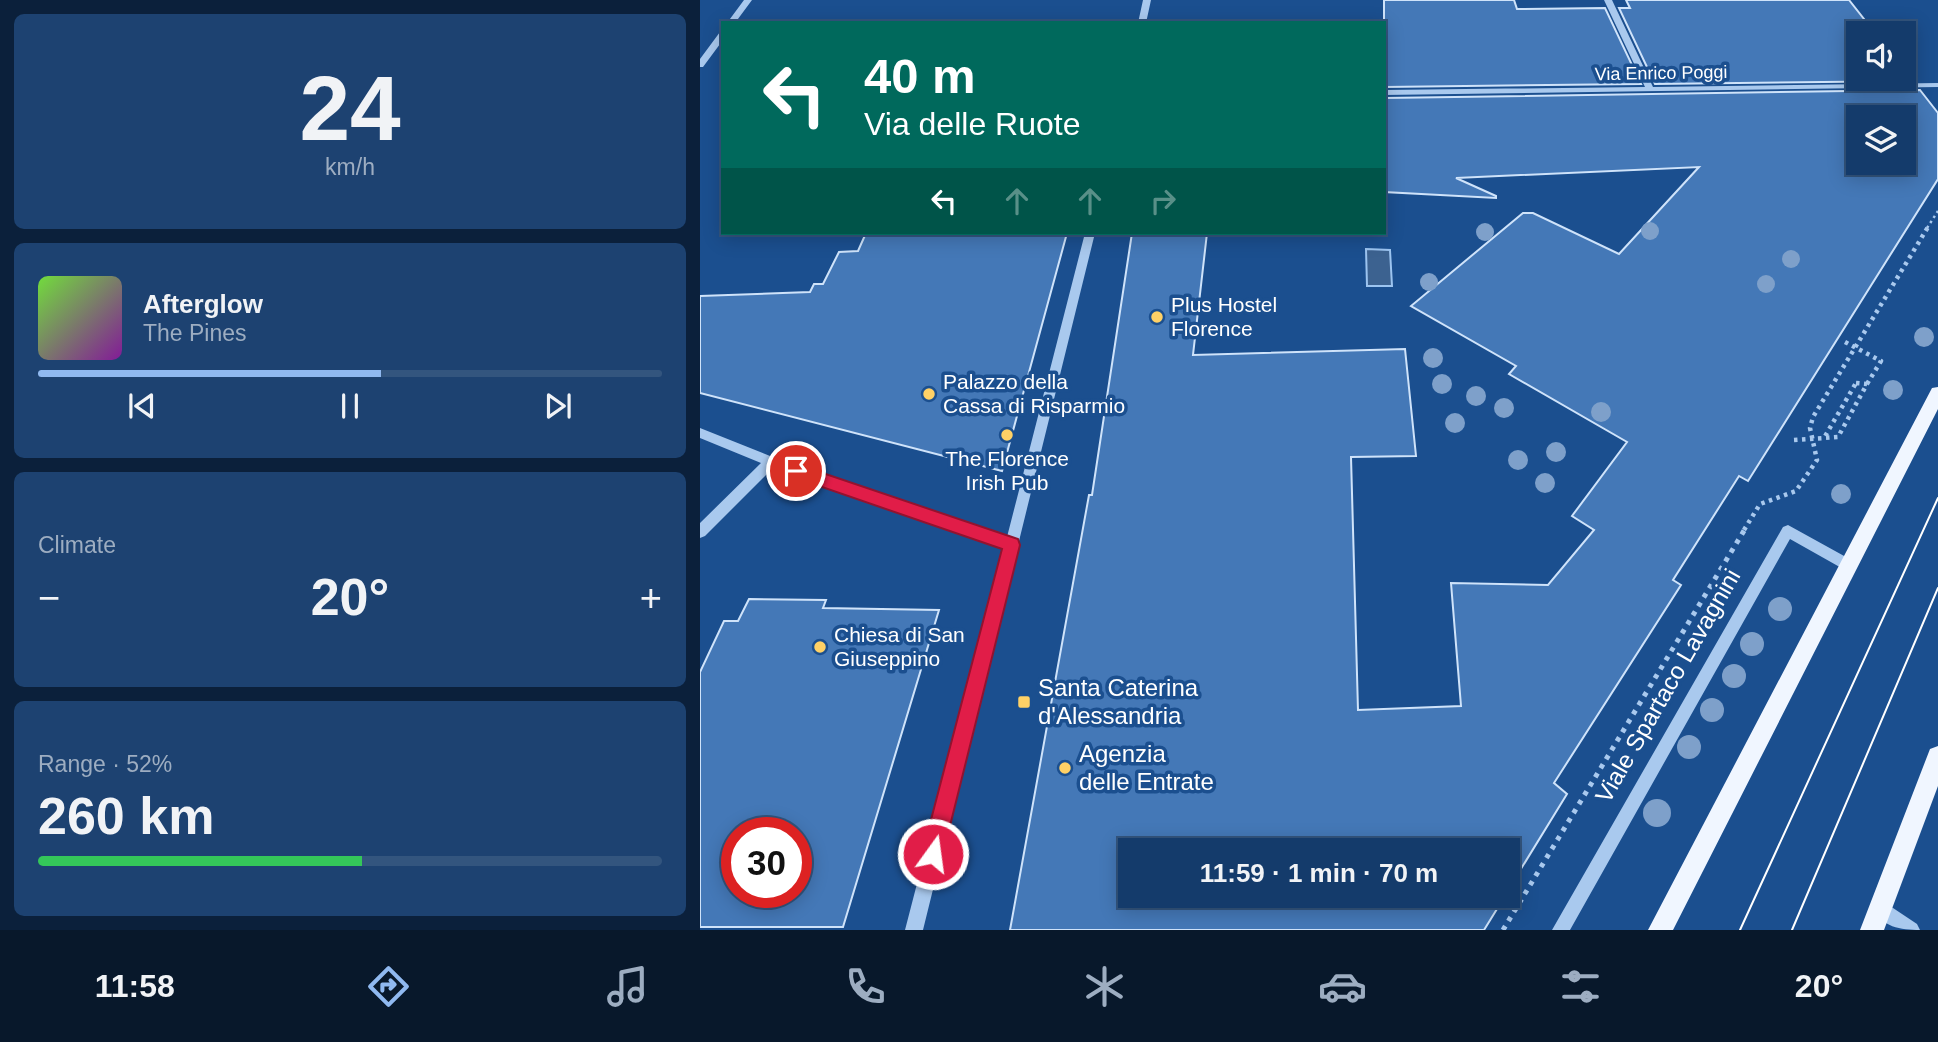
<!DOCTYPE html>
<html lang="en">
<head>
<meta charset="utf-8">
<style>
	:root { --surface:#143b6b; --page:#1d4271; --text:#f1f3f6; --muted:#9dadc1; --line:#33557e; --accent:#90b9f0 }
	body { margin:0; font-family:Helvetica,sans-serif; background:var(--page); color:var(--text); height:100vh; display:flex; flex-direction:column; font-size:26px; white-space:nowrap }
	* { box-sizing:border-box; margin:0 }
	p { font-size:23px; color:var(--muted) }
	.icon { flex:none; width:38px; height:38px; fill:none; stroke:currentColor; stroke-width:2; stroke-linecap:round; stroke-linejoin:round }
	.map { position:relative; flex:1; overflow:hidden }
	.details { display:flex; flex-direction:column; gap:14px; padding:14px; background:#0b203b; width:700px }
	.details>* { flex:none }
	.guide { position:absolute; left:21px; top:21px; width:665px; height:214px; border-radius:0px; box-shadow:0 4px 18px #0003,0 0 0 2px var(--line); background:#00695c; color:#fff; overflow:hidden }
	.buttons { position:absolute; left:1146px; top:21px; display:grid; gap:14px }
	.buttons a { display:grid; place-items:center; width:70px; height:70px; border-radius:0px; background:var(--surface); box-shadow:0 4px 18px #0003,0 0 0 2px var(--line); font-size:35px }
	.speed { position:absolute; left:21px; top:817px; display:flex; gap:14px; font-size:35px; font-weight:700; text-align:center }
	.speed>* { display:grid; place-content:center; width:91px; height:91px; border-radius:50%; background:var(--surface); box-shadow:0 4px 18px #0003,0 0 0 2px var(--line); line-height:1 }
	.speed .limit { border:10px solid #d22; background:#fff; color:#111 }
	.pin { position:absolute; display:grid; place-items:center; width:60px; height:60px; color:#fff; margin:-30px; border:4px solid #fff; border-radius:50%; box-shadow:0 2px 7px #0007 }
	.me { position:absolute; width:77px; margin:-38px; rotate:14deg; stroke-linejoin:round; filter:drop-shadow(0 0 5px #0008) }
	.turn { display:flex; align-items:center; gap:24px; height:147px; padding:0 28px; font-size:32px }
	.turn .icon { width:91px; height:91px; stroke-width:2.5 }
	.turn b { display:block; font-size:49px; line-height:60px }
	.lanes { display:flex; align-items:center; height:66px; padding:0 28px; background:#0003; justify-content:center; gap:35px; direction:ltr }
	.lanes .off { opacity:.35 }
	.big { font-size:52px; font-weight:600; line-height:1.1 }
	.details .tile { flex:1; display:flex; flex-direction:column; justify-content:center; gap:10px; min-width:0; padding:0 24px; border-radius:10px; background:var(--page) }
	.details .dial { align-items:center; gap:0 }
	.dial b { font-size:91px; line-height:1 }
	.song { display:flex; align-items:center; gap:21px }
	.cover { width:84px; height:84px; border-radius:10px; background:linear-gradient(135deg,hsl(100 70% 55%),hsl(290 70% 35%)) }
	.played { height:7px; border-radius:4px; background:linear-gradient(90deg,var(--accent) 55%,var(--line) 55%) }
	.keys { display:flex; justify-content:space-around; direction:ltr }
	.heat { display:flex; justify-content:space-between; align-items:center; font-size:38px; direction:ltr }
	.charge { height:10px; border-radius:5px; background:linear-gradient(90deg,#34c759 52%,var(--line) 0) }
	.trip { position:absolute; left:418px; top:838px; width:402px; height:70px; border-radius:0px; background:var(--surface); box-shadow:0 4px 18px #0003,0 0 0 2px var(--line); font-weight:600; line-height:70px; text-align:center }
	.tabs { display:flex; height:112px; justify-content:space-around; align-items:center; background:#08182b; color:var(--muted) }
	.tabs .icon { width:49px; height:49px }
	.tabs .active { color:var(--accent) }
	.tabs b { font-size:32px; color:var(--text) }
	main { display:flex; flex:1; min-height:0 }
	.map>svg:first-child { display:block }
</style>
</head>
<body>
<main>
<section class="details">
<div class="tile dial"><b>24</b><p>km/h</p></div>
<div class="tile">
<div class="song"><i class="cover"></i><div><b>Afterglow</b><p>The Pines</p></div></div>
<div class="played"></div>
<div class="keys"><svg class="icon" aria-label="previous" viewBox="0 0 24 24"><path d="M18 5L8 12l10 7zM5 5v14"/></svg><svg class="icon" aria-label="pause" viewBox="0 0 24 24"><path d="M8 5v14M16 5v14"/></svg><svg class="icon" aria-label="next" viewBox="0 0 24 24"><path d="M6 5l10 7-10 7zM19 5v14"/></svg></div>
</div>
<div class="tile"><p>Climate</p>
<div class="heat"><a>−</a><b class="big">20°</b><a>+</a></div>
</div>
<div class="tile"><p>Range · 52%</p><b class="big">260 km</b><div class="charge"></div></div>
</section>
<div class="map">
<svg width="1238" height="930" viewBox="0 0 1238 930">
	<rect width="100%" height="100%" fill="#1b4f8f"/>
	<path fill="#3c6290" stroke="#9cc4f0" stroke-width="2" d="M 666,249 L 690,250 L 692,286 L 667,286 Z"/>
	<path fill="#4478b7" stroke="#cfe3fa" stroke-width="2" fill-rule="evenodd" d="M 684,0 L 814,0 L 817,9 L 905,8 L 941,84 L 684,87 Z
		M 926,0 L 1149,0 L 1175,33 L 1158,33 L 1158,79 L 1204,79 L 1204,70 L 1213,81 L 955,84 L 919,8 L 930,8 Z
		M 1220,90 L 1238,113 L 1238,179 L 1048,481 L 1039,476 L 973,580 L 981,585 L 854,783 L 867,794 L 808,890 L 808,850 L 430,850 L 430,896 L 805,896 L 784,930 L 310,930 L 389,495 L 392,495 L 432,233 L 507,233 L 493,355 L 705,349 L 716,456 L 651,457 L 658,710 L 761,706 L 751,583 L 848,585 L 894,530 L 872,516 L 927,442 L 809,374 L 816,366 L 711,306 L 823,213 L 833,213 L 919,254 L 999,167 L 756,178 L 796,196 L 796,198 L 684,192 L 684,98 ZM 1158,117 L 1204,117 L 1204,163 L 1158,163 Z
		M 166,233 L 367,233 L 302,471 L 0,393 L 0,296 L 110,292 L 114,284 L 123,284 L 139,252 L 158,251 Z
		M 49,599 L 126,600 L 123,608 L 239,610 L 143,927 L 0,927 L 0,672 L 24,621 L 38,621 ZM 37,833 L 96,833 L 96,892 L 37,892 Z"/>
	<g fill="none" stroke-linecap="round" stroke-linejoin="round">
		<path stroke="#a9c9ee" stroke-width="2.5" stroke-dasharray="2.5 3.5" stroke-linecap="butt" d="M 1227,228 L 1238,211"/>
		<path stroke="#a9c9ee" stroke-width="4.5" stroke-dasharray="3.5 4.5" stroke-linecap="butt" d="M 1145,342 L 1181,361 L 1167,384
			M 1156,383 L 1167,384 L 1138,437 L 1124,438 Z
			M 1094,440 L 1124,438
			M 1044,530 L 1060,504 L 1096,491 L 1117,460 L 1110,428 L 1113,417 L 1228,227"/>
		<path stroke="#a9c9ee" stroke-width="5" stroke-dasharray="4.5 6" stroke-linecap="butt" d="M 803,930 L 1045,529"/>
		<path fill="#a9c9ee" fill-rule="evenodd" d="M 44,0 L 52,0 L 35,23 L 27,23 Z
			M 443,0 L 451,0 L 446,23 L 438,23 Z
			M 904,0 L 912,0 L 953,87 L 1238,83 L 1238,87 L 684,95 L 684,90 L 945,87 Z
			M 20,32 L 23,32 L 23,40 L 3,67 L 0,67 L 0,59 Z
			M 385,233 L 395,233 L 223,930 L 205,930 L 304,548 L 73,468 L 5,536 L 0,538 L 0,523 L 61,463 L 0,438 L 0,428 L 75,458 L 307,537 Z
			M 1088,525 L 1155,562 L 1157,566 L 1155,570 L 1150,572 L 1145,570 L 1090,539 L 870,930 L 852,930 L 1083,527 Z
			M 1181,900 L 1217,924 L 1220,930 C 1201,930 1181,927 1173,908 L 1175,902 Z"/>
		<path fill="#f0f6ff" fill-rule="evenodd" d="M 1238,387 L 1238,409 L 973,930 L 948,930 L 1232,388 Z
			M 1238,746 L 1238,786 L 1184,930 L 1160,930 L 1230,749 Z"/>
		<path stroke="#fff" stroke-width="2" d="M 1040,930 L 1238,498
			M 1092,930 L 1238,588"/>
	</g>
	<g fill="#7ea0ca">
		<circle cx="950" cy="231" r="9"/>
		<circle cx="785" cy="232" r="9"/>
		<circle cx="1091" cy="259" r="9"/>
		<circle cx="729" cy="282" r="9"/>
		<circle cx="1066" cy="284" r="9"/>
		<circle cx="1224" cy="337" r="10"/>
		<circle cx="733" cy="358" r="10"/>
		<circle cx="742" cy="384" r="10"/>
		<circle cx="1193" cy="390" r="10"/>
		<circle cx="776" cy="396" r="10"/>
		<circle cx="804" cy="408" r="10"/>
		<circle cx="901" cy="412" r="10"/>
		<circle cx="755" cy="423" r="10"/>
		<circle cx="856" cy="452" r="10"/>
		<circle cx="818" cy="460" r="10"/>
		<circle cx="845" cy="483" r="10"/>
		<circle cx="1141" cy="494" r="10"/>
		<circle cx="1080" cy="609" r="12"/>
		<circle cx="1052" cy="644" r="12"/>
		<circle cx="1034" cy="676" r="12"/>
		<circle cx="1012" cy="710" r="12"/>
		<circle cx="989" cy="747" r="12"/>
		<circle cx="957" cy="813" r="14"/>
	</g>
	<path fill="#e11d48" stroke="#92132f" stroke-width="2" d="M 96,464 L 312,537 L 318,539 L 320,545 L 243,854 L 240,862 L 233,865 L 225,862 L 222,854 L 302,549 L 90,476 L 88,471 L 90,466 Z"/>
	<g fill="#ffd166" stroke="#1b4f8f" stroke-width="2.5">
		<circle cx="457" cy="317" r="7"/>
		<circle cx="229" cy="394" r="7"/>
		<circle cx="307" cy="435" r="7"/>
		<circle cx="120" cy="647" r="7"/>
		<rect x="317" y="695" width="14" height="14" rx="3.5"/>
		<circle cx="365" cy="768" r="7"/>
	</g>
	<g text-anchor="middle" stroke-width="7" stroke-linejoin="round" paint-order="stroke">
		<g font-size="18" fill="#fff" stroke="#1b4f8f">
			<text transform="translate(961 73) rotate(-1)" y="6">Via Enrico Poggi</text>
		</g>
		<g font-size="21" fill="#fff" stroke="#1b4f8f" text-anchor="start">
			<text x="471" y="312">Plus Hostel<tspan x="471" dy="24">Florence</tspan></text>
			<text x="243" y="389">Palazzo della<tspan x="243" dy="24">Cassa di Risparmio</tspan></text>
			<text x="307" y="466" text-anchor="middle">The Florence<tspan x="307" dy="24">Irish Pub</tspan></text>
			<text x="134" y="642">Chiesa di San<tspan x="134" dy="24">Giuseppino</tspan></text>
		</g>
		<g font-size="24" fill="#fff" stroke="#1b4f8f">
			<text transform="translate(968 686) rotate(-60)" y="8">Viale Spartaco Lavagnini</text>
		</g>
		<g font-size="24" fill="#fff" stroke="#1b4f8f" text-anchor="start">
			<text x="338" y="696">Santa Caterina<tspan x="338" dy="28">d'Alessandria</tspan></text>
			<text x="379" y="762">Agenzia<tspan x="379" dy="28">delle Entrate</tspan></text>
		</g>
	</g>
</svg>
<div class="buttons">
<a><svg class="icon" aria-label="sound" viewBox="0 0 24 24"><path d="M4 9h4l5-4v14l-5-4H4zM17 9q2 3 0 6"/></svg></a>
<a><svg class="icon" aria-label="layers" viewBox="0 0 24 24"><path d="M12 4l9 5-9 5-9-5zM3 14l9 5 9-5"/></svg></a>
</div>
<div class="speed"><div class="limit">30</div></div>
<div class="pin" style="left:96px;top:471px;background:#d93025"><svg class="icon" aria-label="arrive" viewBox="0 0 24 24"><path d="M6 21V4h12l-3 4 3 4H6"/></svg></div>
<svg class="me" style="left:233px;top:854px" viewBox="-20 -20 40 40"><circle r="17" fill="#e11d48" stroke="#fff" stroke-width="3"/><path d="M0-11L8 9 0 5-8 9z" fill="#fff"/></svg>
<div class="trip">11:59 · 1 min · 70 m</div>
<div class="guide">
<div class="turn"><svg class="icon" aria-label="left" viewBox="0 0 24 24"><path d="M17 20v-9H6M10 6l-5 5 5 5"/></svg><div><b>40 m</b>Via delle Ruote</div></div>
<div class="lanes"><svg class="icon" aria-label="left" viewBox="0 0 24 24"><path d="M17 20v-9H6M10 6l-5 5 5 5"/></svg><svg class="icon off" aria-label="ahead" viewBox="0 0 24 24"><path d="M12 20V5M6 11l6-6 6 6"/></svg><svg class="icon off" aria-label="ahead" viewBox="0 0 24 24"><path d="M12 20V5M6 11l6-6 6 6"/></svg><svg class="icon off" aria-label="right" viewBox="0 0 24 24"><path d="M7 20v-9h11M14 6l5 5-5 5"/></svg></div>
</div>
</div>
</main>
<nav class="tabs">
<b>11:58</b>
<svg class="icon active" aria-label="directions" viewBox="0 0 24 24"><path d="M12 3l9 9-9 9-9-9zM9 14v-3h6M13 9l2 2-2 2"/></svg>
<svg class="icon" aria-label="music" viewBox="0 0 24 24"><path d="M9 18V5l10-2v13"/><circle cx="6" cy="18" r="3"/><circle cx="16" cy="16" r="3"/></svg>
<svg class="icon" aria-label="phone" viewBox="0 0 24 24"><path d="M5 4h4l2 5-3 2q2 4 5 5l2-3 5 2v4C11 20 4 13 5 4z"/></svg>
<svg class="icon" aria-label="climate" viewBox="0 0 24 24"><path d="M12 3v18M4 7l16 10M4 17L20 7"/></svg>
<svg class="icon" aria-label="car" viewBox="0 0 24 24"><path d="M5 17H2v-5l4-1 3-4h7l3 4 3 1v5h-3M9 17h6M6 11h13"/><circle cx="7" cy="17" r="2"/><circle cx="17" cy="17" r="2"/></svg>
<svg class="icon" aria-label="filters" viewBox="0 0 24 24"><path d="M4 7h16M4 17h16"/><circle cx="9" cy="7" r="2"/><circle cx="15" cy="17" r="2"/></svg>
<b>20°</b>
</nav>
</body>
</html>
